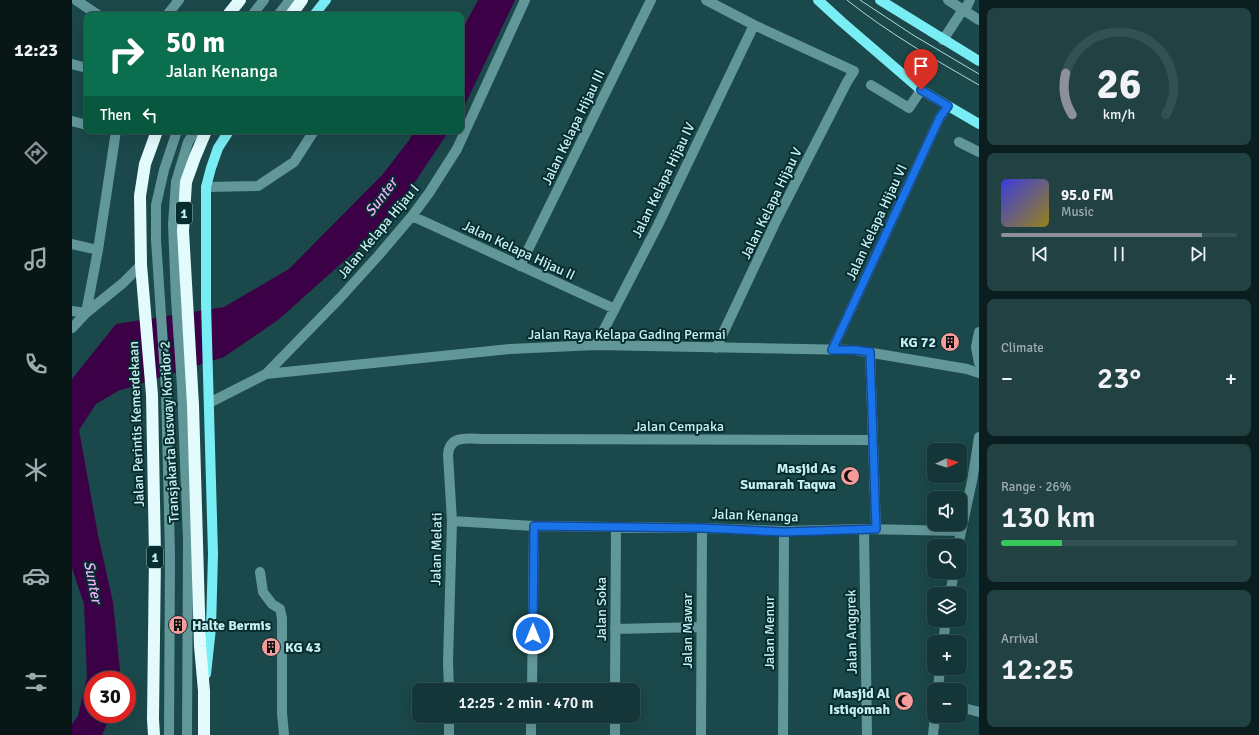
<!DOCTYPE html>
<html lang="en">
<head>
<meta charset="utf-8">
<style>
	:root { --surface:#143638; --page:#214143; --text:#f1f3f6; --muted:#9dabae; --line:#335053; --accent:#8c9099 }
	body { margin:0; font-family:Signika,sans-serif; background:var(--page); color:var(--text); height:100vh; display:flex; flex-direction:column; font-size:15px; white-space:nowrap }
	* { box-sizing:border-box; margin:0 }
	p { font-size:13px; color:var(--muted) }
	.icon { flex:none; width:22px; height:22px; fill:none; stroke:currentColor; stroke-width:2; stroke-linecap:round; stroke-linejoin:round }
	.map { position:relative; flex:1; overflow:hidden }
	.panel { display:flex; flex-direction:column; gap:8px; padding:8px; background:#0b1e1f; width:280px }
	.panel>* { flex:none }
	.top-card { position:absolute; left:12px; top:12px; width:380px; height:122px; border-radius:8px; box-shadow:0 4px 16px #0002,0 0 0 1px var(--line); background:#0b6e4f; color:#fff; overflow:hidden }
	.needle { width:26px; rotate:86deg }
	.fabs { position:absolute; left:855px; top:443px; display:grid; gap:8px }
	.fabs a { display:grid; place-items:center; width:40px; height:40px; border-radius:8px; background:var(--surface); box-shadow:0 4px 16px #0002,0 0 0 1px var(--line); font-size:20px }
	.speed { position:absolute; left:12px; top:671px; display:flex; gap:8px; font-size:20px; font-weight:700; text-align:center }
	.speed>* { display:grid; place-content:center; width:52px; height:52px; border-radius:50%; background:var(--surface); box-shadow:0 4px 16px #0002,0 0 0 1px var(--line); line-height:1 }
	.speed .limit { border:6px solid #d22; background:#fff; color:#111 }
	.pin { position:absolute; display:grid; place-items:center; width:34px; height:34px; color:#fff; margin:-41px -17px; border-radius:50% 50% 50% 0; rotate:-45deg; box-shadow:0 0 4px #0007 }
	.pin .icon { rotate:45deg }
	.me { position:absolute; width:44px; margin:-22px; rotate:0deg; stroke-linejoin:round; filter:drop-shadow(0 0 3px #0008) }
	.turn { display:flex; align-items:center; gap:14px; height:84px; padding:0 16px; font-size:18px }
	.turn .icon { width:52px; height:52px; stroke-width:2.5 }
	.turn b { display:block; font-size:28px; line-height:34px }
	.then { display:flex; align-items:center; height:38px; padding:0 16px; background:#0003; gap:8px; font-size:15px }
	.big { font-size:30px; font-weight:600; line-height:1.1 }
	.panel .widget { flex:1; display:flex; flex-direction:column; justify-content:center; gap:6px; min-width:0; padding:0 14px; border-radius:8px; background:var(--page) }
	.panel .dial { align-items:center; gap:0 }
	.dial svg { height:104px; overflow:visible; fill:none; stroke:var(--line); stroke-width:7; stroke-linecap:round; text-anchor:middle }
	.dial text { fill:var(--text); stroke:none }
	.song { display:flex; align-items:center; gap:12px }
	.cover { width:48px; height:48px; border-radius:6px; background:linear-gradient(135deg,hsl(240 70% 55%),hsl(50 70% 35%)) }
	.played { height:4px; border-radius:2px; background:linear-gradient(90deg,var(--accent) 85%,var(--line) 85%) }
	.keys { display:flex; justify-content:space-around; direction:ltr }
	.heat { display:flex; justify-content:space-between; align-items:center; font-size:22px; direction:ltr }
	.charge { height:6px; border-radius:3px; background:linear-gradient(90deg,#34c759 26%,var(--line) 0) }
	.trip { position:absolute; left:340px; top:683px; width:228px; height:40px; border-radius:8px; background:var(--surface); box-shadow:0 4px 16px #0002,0 0 0 1px var(--line); font-weight:600; line-height:40px; text-align:center }
	main { display:flex; flex:1; min-height:0 }
	.tabs { display:flex; flex-direction:column; width:72px; justify-content:space-around; align-items:center; background:#081616; color:var(--muted) }
	.tabs .icon { width:28px; height:28px }
	.tabs .selected { color:var(--accent) }
	.tabs b { font-size:18px; color:var(--text) }
	.map>svg:first-child { display:block }
</style>
</head>
<body>
<main>
<nav class="tabs">
<b>12:23</b>
<svg class="icon selected" aria-label="directions" viewBox="0 0 24 24"><path d="M12 3l9 9-9 9-9-9zM9 14v-3h6M13 9l2 2-2 2"/></svg>
<svg class="icon" aria-label="music" viewBox="0 0 24 24"><path d="M9 18V5l10-2v13"/><circle cx="6" cy="18" r="3"/><circle cx="16" cy="16" r="3"/></svg>
<svg class="icon" aria-label="phone" viewBox="0 0 24 24"><path d="M5 4h4l2 5-3 2q2 4 5 5l2-3 5 2v4C11 20 4 13 5 4z"/></svg>
<svg class="icon" aria-label="climate" viewBox="0 0 24 24"><path d="M12 3v18M4 7l16 10M4 17L20 7"/></svg>
<svg class="icon" aria-label="car" viewBox="0 0 24 24"><path d="M5 17H2v-5l4-1 3-4h7l3 4 3 1v5h-3M9 17h6M6 11h13"/><circle cx="7" cy="17" r="2"/><circle cx="17" cy="17" r="2"/></svg>
<svg class="icon" aria-label="filters" viewBox="0 0 24 24"><path d="M4 7h16M4 17h16"/><circle cx="9" cy="7" r="2"/><circle cx="15" cy="17" r="2"/></svg>
</nav>
<div class="map">
<svg width="907" height="735" viewBox="0 0 907 735">
	<rect width="100%" height="100%" fill="#1b484a"/>
	<path fill="#3c0047" d="M 406,0 L 443,0 L 389,113 L 389,32 Z
		M 341,131 L 377,131 L 317,221 L 206,320 L 152,357 L 46,391 L 24,404 L 7,430 L 26,535 L 41,602 L 49,680 L 21,680 L 21,714 L 39,714 L 30,735 L 0,735 L 0,724 L 6,716 L 15,677 L 12,604 L 0,568 L 0,379 L 44,324 L 152,307 L 217,269 L 311,174 L 338,139 Z"/>
	<g fill="none" stroke-linecap="round" stroke-linejoin="round">
		<path stroke="#62979a" stroke-width="10" d="M 4,0 L 26,15
			M 634,0 L 682,25 L 782,71 L 775,82 L 704,221 L 644,348
			M 876,0 L 907,20
			M 95,15 L 107,0
			M 180,15 L 192,0
			M 206,15 L 218,0
			M 871,40 L 888,14 L 893,10 L 898,0
			M 0,64 L 15,68
			M 799,85 L 837,108 L 849,90
			M 0,121 L 15,125
			M 887,142 L 907,152
			M 134,187 L 186,186 L 222,162 L 242,131
			M 340,216 L 543,309
			M 0,244 L 26,250
			M 448,266 L 579,0
			M 0,311 L 14,313
			M 14,313 L 26,250 L 44,131
			M 0,328 L 14,313 L 51,283 L 69,265
			M 907,332 L 904,347 L 907,363
			M 524,345 L 586,225 L 682,25
			M 760,350 L 868,117 L 876,106
			M 798,352 L 804,529
			M 194,374 L 268,298 L 306,256 L 340,216 L 357,193 L 385,149 L 453,0
			M 137,403 L 194,374 L 438,349 L 524,345 L 783,350 L 895,369 L 907,373
			M 380,521 L 462,526 L 630,528 L 712,531 L 792,529 L 889,531
			M 792,529 L 795,735
			M 886,546 L 900,481 L 907,437
			M 188,572 L 191,592 L 200,604 L 208,609 L 210,618 L 210,713 L 212,735
			M 878,594 L 882,572
			M 543,629 L 629,627
			M 871,642 L 874,620
			M 377,690 L 376,662 L 380,521 L 376,455 C 377,434 397,439 413,439 L 801,440
			M 460,690 L 462,526
			M 543,690 L 544,527
			M 866,690 L 868,668
			M 888,707 L 907,712
			M 377,716 L 377,735
			M 543,716 L 543,735
			M 97,735 L 98,555 L 94,389 L 84,240 L 84,205 L 92,170 L 105,131
			M 115,735 L 116,539 L 110,387 L 104,299 L 101,224 L 104,182 L 116,142 L 123,131
			M 459,735 L 459,716
			M 629,735 L 630,528
			M 711,735 L 712,531
			M 861,735 L 863,716"/>
		<path stroke="#79edf4" stroke-width="10" d="M 746,0 L 770,22 L 849,90 L 907,124
			M 808,0 L 907,61
			M 242,15 L 254,0
			M 134,674 L 139,628 L 141,554 L 134,303 L 134,187 L 139,168 L 146,148 L 157,131"/>
		<path stroke="#e3fbfc" stroke-width="12" d="M 156,15 L 168,0
			M 219,15 L 230,0
			M 82,735 L 81,719 L 83,555 L 80,395 L 69,265 L 68,196 L 73,164 L 85,131
			M 132,735 L 132,691 L 128,646 L 121,405 L 111,231 L 114,182 L 123,157 L 134,131"/>
		<path stroke="#b0d9db" stroke-width="1" d="M 775,0 C 816,33 862,59 907,85
			M 788,0 L 841,35 L 907,74"/>
	</g>
	<g fill="none" stroke-linecap="round" stroke-linejoin="round">
		<g stroke="#114b97" stroke-width="10">
			<path id="route" d="M 461,634 L 462,526 L 630,528 L 712,532 L 804,529 L 798,352 L 783,350 L 760,350 L 868,117 L 876,106 L 849,90"/>
		</g>
		<use href="#route" stroke="#1a73e8" stroke-width="7"/>
	</g>
	<defs>
		<g id="building-disc" transform="scale(1)"><circle r="9.5" fill="#f59b9a" stroke="#072d2f"/><path d="M-4-6H4V6H1V3H-1V6H-4ZM-2.5-4.3h1.7v1.8h-1.7ZM.8-4.3h1.7v1.8H.8ZM-2.5-1h1.7V.8h-1.7ZM.8-1h1.7V.8H.8Z" fill="#111"/></g>
		<g id="mosque-disc" transform="scale(1)"><circle r="9.5" fill="#f59b9a" stroke="#072d2f"/><path d="M3.5-4.9A6 6 0 1 0 3.5 4.9A5 5 0 1 1 3.5-4.9Z" fill="#111"/></g>
	</defs>
	<g fill-rule="evenodd">
		<use href="#building-disc" x="878" y="342"/>
		<use href="#mosque-disc" x="778" y="476"/>
		<use href="#building-disc" x="106" y="625"/>
		<use href="#building-disc" x="199" y="647"/>
		<use href="#mosque-disc" x="832" y="701"/>
	</g>
	<g text-anchor="middle" stroke-width="4" stroke-linejoin="round" paint-order="stroke">
		<g fill="#072d2f" stroke="#8eb6b8" stroke-width="1">
			<rect x="104" y="202" width="16" height="22" rx="3"/>
			<rect x="75" y="546" width="16" height="22" rx="3"/>
		</g>
		<g font-size="13" font-weight="bold" fill="#c8f0f2">
			<text x="112" y="218">1</text>
			<text x="83" y="562">1</text>
		</g>
		<g font-size="14" fill="#c8f0f2" stroke="#072d2f">
			<text transform="translate(501 127) rotate(-64)" y="5">Jalan Kelapa Hijau III</text>
			<text transform="translate(591 180) rotate(-64)" y="5">Jalan Kelapa Hijau IV</text>
			<text transform="translate(699 203) rotate(-64)" y="5">Jalan Kelapa Hijau V</text>
			<text transform="translate(804 222) rotate(-65)" y="5">Jalan Kelapa Hijau VI</text>
			<text transform="translate(306 231) rotate(-50)" y="5">Jalan Kelapa Hijau I</text>
			<text transform="translate(447 250) rotate(25)" y="5">Jalan Kelapa Hijau II</text>
			<text x="555" y="339">Jalan Raya Kelapa Gading Permai</text>
			<text transform="translate(64 424) rotate(-92)" y="5">Jalan Perintis Kemerdekaan</text>
			<text x="607" y="431">Jalan Cempaka</text>
			<text transform="translate(97 432) rotate(-93)" y="5">Transjakarta Busway Koridor 2</text>
			<text transform="translate(683 515) rotate(2)" y="5">Jalan Kenanga</text>
			<text transform="translate(364 549) rotate(-89)" y="5">Jalan Melati</text>
			<text transform="translate(529 609) rotate(-90)" y="5">Jalan Soka</text>
			<text transform="translate(615 631) rotate(-90)" y="5">Jalan Mawar</text>
			<text transform="translate(779 632) rotate(-91)" y="5">Jalan Anggrek</text>
			<text transform="translate(697 633) rotate(-90)" y="5">Jalan Menur</text>
		</g>
		<g font-size="14" font-weight="bold" fill="#c8f0f2" stroke="#072d2f" text-anchor="end">
			<text x="864" y="347">KG 72</text>
			<text x="764" y="473">Masjid As<tspan x="764" dy="16">Sumarah Taqwa</tspan></text>
			<text x="120" y="630" text-anchor="start">Halte Bermis</text>
			<text x="213" y="652" text-anchor="start">KG 43</text>
			<text x="818" y="698">Masjid Al<tspan x="818" dy="16">Istiqomah</tspan></text>
		</g>
		<g font-size="15" font-style="italic" fill="#f1b1fe" stroke="#072d2f">
			<text transform="translate(309 197) rotate(-53)" y="5">Sunter</text>
			<text transform="translate(21 582) rotate(79)" y="5">Sunter</text>
		</g>
	</g>
</svg>
<div class="fabs">
<a><svg class="needle" viewBox="-14 -14 28 28"><path d="M0-13l5 13h-10z" fill="#e53935"/><path d="M0 13l5-13h-10z" fill="#9dabae"/></svg></a>
<a><svg class="icon" aria-label="sound" viewBox="0 0 24 24"><path d="M4 9h4l5-4v14l-5-4H4zM17 9q2 3 0 6"/></svg></a>
<a><svg class="icon" aria-label="search" viewBox="0 0 24 24"><circle cx="10" cy="10" r="6"/><path d="M15 15l6 6"/></svg></a>
<a><svg class="icon" aria-label="layers" viewBox="0 0 24 24"><path d="M12 4l9 5-9 5-9-5zM3 14l9 5 9-5"/></svg></a>
<a>+</a>
<a>−</a>
</div>
<div class="speed"><div class="limit">30</div></div>
<div class="pin" style="left:849px;top:90px;background:#d93025"><svg class="icon" aria-label="arrive" viewBox="0 0 24 24"><path d="M6 21V4h12l-3 4 3 4H6"/></svg></div>
<svg class="me" style="left:461px;top:634px" viewBox="-20 -20 40 40"><circle r="17" fill="#1a73e8" stroke="#fff" stroke-width="3"/><path d="M0-11L8 9 0 5-8 9z" fill="#fff"/></svg>
<div class="trip">12:25 · 2 min · 470 m</div>
<div class="top-card">
<div class="turn"><svg class="icon" aria-label="right" viewBox="0 0 24 24"><path d="M7 20v-9h11M14 6l5 5-5 5"/></svg><div><b>50 m</b>Jalan Kenanga</div></div>
<div class="then">Then<svg class="icon" aria-label="left" viewBox="0 0 24 24"><path d="M17 20v-9H6M10 6l-5 5 5 5"/></svg></div>
</div>
</div>
<section class="panel">
<div class="widget dial"><svg viewBox="0 0 100 80">
<path d="M14 69A42 42 0 1 1 86 69"/>
<path d="M14 69A42 42 0 0 1 9 37" stroke="#8c9099"/>
<text x="50" y="56" font-size="32" font-weight="700">26</text>
<text x="50" y="72" font-size="11">km/h</text>
</svg></div>
<div class="widget">
<div class="song"><i class="cover"></i><div><b>95.0 FM</b><p>Music</p></div></div>
<div class="played"></div>
<div class="keys"><svg class="icon" aria-label="previous" viewBox="0 0 24 24"><path d="M18 5L8 12l10 7zM5 5v14"/></svg><svg class="icon" aria-label="pause" viewBox="0 0 24 24"><path d="M8 5v14M16 5v14"/></svg><svg class="icon" aria-label="next" viewBox="0 0 24 24"><path d="M6 5l10 7-10 7zM19 5v14"/></svg></div>
</div>
<div class="widget"><p>Climate</p>
<div class="heat"><a>−</a><b class="big">23°</b><a>+</a></div>
</div>
<div class="widget"><p>Range · 26%</p><b class="big">130 km</b><div class="charge"></div></div>
<div class="widget"><p>Arrival</p><b class="big">12:25</b></div>
</section>
</main>
</body>
</html>
